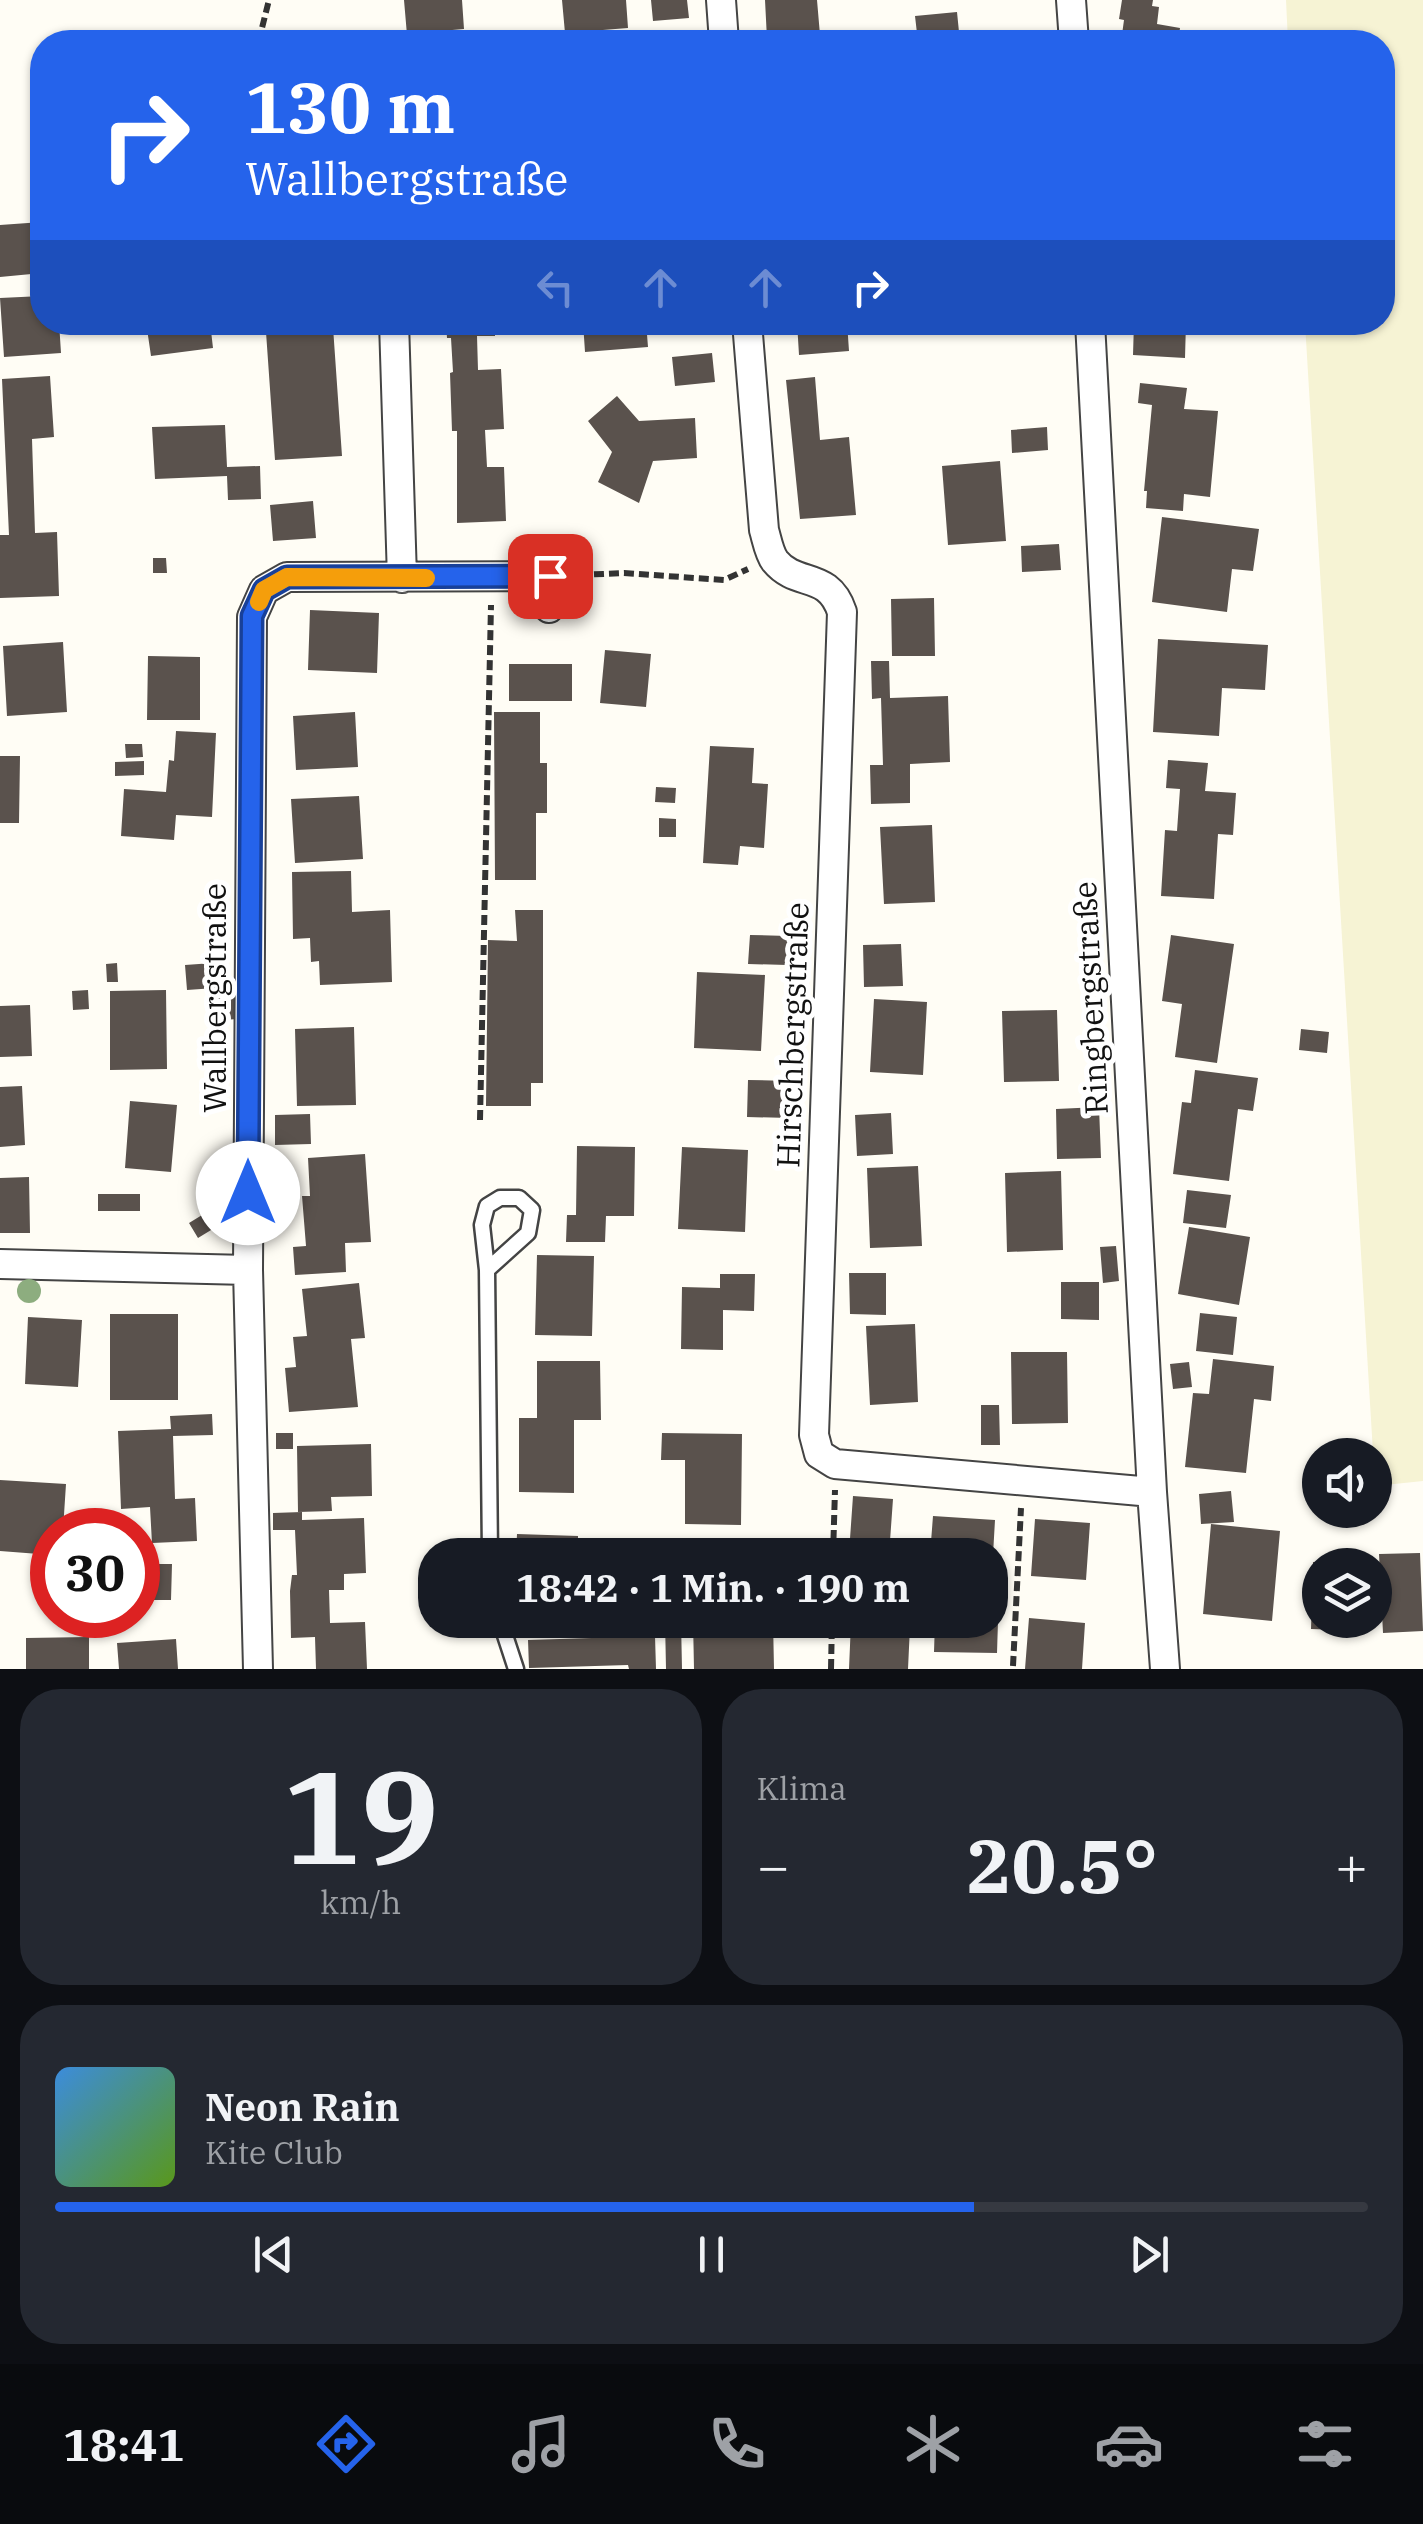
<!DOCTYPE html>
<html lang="de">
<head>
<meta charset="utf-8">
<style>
	:root { --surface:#171b24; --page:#242831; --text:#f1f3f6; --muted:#9ea1a6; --line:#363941; --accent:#2563eb }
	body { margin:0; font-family:"IBM Plex Serif",serif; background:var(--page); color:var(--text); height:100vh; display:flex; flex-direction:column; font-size:38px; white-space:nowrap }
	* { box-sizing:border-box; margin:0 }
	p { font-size:32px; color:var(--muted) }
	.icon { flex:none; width:55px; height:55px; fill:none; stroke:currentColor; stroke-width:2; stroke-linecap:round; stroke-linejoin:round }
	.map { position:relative; height:1669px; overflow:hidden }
	.sheet { display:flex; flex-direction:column; gap:20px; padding:20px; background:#0d0f14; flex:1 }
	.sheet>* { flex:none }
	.hud { position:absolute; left:30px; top:30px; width:1365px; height:305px; border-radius:40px; box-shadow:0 2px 8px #0004; background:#2563eb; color:#fff; overflow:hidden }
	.fabs { position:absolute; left:1302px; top:1438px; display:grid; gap:20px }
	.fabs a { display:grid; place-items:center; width:90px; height:90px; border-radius:50%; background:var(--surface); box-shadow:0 2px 8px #0004; font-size:50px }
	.speed { position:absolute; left:30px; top:1508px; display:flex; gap:20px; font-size:50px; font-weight:700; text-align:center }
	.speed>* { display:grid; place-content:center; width:130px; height:130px; border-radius:50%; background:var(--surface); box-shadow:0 2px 8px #0004; line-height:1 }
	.speed .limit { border:15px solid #d22; background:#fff; color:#111 }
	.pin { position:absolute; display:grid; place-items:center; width:85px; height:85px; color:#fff; margin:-42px; border-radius:20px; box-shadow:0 5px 15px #0006 }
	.me { position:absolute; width:110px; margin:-55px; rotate:0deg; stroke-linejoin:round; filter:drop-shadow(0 0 8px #0008) }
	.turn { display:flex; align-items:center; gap:35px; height:210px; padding:0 50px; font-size:45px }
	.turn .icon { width:130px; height:130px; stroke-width:2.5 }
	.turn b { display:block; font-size:70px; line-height:85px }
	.lanes { display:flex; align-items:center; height:95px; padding:0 50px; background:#0003; justify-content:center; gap:50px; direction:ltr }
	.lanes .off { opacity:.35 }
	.big { font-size:75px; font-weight:700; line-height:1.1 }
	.sheet .tile { flex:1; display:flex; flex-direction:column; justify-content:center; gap:15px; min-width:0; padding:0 35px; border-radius:40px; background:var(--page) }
	.sheet .dial { align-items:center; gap:0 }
	.dial b { font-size:130px; line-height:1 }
	.song { display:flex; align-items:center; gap:30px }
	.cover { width:120px; height:120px; border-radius:15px; background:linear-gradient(135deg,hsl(210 70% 55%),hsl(90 70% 35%)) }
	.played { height:10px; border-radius:5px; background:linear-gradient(90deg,var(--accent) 70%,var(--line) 70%) }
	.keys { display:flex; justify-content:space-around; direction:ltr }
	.heat { display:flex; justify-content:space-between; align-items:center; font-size:55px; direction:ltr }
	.sheet .tiles { flex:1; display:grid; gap:20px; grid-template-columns:1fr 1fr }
	.tile:last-child { grid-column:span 2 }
	.trip { position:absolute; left:418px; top:1538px; width:590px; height:100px; border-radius:40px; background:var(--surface); box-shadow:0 2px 8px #0004; font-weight:700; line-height:100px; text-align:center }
	.tabs { display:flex; height:160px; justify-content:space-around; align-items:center; background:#090b0e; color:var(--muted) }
	.tabs .icon { width:70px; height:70px }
	.tabs .on { color:var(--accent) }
	.tabs b { font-size:45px; color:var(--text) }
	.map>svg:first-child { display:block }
</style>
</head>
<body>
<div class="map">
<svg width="1423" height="1669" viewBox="0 0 1423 1669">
	<rect width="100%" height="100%" fill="#fffdf5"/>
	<path fill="#f6f3d4" d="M 1286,0 L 1423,0 L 1423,1481 L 1375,1486 L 1305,323 L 1382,322 L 1382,42 L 1288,42 Z"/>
	<path fill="#5a524d" d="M 404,0 L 462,0 L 464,29 L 417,33 L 419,42 L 390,42 L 389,37 L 407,35 Z
		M 562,0 L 626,0 L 628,28 L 565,33 Z
		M 651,0 L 687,0 L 689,18 L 653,21 Z
		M 765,0 L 817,0 L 820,35 L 767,39 Z
		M 1122,0 L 1153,0 L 1152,6 L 1159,7 L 1157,24 L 1180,28 L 1178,42 L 1121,42 L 1124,20 L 1119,19 Z
		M 957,12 L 960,42 L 918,42 L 915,16 Z
		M 326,30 L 327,42 L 270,42 L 269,35 Z
		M 42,222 L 42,273 L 0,277 L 0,225 Z
		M 42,296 L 42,322 L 59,322 L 61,353 L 4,357 L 0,298 Z
		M 146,322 L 210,322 L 213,348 L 151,356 Z
		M 446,322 L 495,322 L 495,336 L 477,336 L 478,370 L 501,369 L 504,429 L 485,430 L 487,467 L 504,467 L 506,521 L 457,523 L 457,431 L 452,431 L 450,373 L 453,372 L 451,338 L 447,338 Z
		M 583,322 L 646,322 L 648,347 L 585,352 Z
		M 797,322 L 847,322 L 849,351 L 799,355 Z
		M 1134,322 L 1186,322 L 1185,358 L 1133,355 Z
		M 333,327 L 342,456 L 275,460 L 266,332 Z
		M 712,353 L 715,382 L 675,386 L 672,357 Z
		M 50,376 L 54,437 L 32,439 L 35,533 L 57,532 L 59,596 L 0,598 L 0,535 L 9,535 L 2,379 Z
		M 815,377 L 820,440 L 849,437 L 856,515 L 800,519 L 786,380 Z
		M 1140,383 L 1187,388 L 1184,409 L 1218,411 L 1210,497 L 1184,494 L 1183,511 L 1146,508 L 1147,491 L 1144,491 L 1152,405 L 1138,403 Z
		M 617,396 L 639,421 L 695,418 L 697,458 L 653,461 L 639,503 L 598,482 L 612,452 L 588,421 Z
		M 225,425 L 227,467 L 260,466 L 261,499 L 228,500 L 227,476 L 155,479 L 152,427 Z
		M 1047,427 L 1048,450 L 1012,453 L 1011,430 Z
		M 1000,461 L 1006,541 L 948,545 L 942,466 Z
		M 313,501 L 316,538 L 273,541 L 270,505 Z
		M 1162,517 L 1259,529 L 1253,571 L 1232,569 L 1227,612 L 1152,602 Z
		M 1059,544 L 1061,570 L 1022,572 L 1021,546 Z
		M 153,558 L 166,558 L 167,573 L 153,573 Z
		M 934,598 L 935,656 L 892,656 L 891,599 Z
		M 310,610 L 379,613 L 377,673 L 308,670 Z
		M 1158,639 L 1268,645 L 1265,690 L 1222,688 L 1219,736 L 1153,732 Z
		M 63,642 L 67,712 L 7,716 L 3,646 Z
		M 605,650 L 651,654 L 646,707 L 600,703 Z
		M 148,656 L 200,657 L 200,720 L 147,720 Z
		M 871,661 L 889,661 L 890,698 L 948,696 L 950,762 L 910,764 L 910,803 L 871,804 L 870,765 L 883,765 L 881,698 L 872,699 Z
		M 509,664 L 572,664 L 572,701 L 509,701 Z
		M 355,712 L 358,767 L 296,770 L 293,716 Z
		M 494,712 L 540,712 L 540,763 L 547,763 L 547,813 L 536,813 L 536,880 L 495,880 Z
		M 176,731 L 216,733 L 212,817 L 176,815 L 174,840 L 121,836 L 124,789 L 166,792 L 169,760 L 174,761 Z
		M 125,744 L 142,744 L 143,757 L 126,758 Z
		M 710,746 L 754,748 L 752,783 L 768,784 L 764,848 L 740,846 L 738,865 L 703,863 Z
		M 0,756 L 20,756 L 19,823 L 0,823 Z
		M 1168,760 L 1208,763 L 1205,791 L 1236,793 L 1233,835 L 1218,834 L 1214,899 L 1161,896 L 1165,830 L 1177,831 L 1180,789 L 1166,788 Z
		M 144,761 L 144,775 L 115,776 L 115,762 Z
		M 656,787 L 676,788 L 675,803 L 655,802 Z
		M 359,796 L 363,859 L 295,863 L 291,799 Z
		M 659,818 L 676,819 L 676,837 L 659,837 Z
		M 932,825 L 935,902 L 884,904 L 880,827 Z
		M 351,871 L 352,912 L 390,910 L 392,982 L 320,985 L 319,961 L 311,962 L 310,938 L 293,939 L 292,872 Z
		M 515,910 L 543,910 L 543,1083 L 531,1083 L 531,1106 L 486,1106 L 488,940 L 517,941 Z
		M 750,935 L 788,936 L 787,965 L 748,964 Z
		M 1171,935 L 1234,944 L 1217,1063 L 1175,1057 L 1182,1004 L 1162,1001 Z
		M 901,944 L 903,986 L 864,987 L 863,945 Z
		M 117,963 L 118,982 L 107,982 L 106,964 Z
		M 213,963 L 215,988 L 187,990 L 185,965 Z
		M 697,972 L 765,975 L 761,1051 L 694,1048 Z
		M 88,990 L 89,1009 L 73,1010 L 72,991 Z
		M 166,990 L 167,1069 L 110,1070 L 110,991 Z
		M 236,993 L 237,1019 L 210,1021 L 209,994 Z
		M 874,999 L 927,1002 L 923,1075 L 870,1072 Z
		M 30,1005 L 32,1056 L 0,1057 L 0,1006 Z
		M 1057,1010 L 1059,1081 L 1004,1082 L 1002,1011 Z
		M 354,1027 L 356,1105 L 297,1106 L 295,1029 Z
		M 798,1027 L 799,1041 L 785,1041 L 784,1028 Z
		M 1301,1029 L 1329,1032 L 1327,1053 L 1299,1050 Z
		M 1195,1070 L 1258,1078 L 1253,1111 L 1238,1109 L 1229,1181 L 1173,1174 L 1182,1102 L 1191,1103 Z
		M 748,1080 L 791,1081 L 790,1118 L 747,1117 Z
		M 22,1086 L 25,1145 L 0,1147 L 0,1087 Z
		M 130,1101 L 177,1105 L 171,1172 L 125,1168 Z
		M 1099,1107 L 1101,1158 L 1057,1159 L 1056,1109 Z
		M 891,1113 L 893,1154 L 857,1156 L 855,1115 Z
		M 310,1114 L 311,1144 L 275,1145 L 275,1115 Z
		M 577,1146 L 635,1147 L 634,1216 L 606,1216 L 605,1242 L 566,1242 L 567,1215 L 576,1215 Z
		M 682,1147 L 748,1150 L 745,1232 L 678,1229 Z
		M 365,1154 L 371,1242 L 345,1243 L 346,1272 L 295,1275 L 293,1247 L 306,1246 L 302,1196 L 310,1196 L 308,1158 Z
		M 918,1166 L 922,1246 L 870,1248 L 867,1168 Z
		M 1061,1171 L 1063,1250 L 1007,1252 L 1005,1173 Z
		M 29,1177 L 30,1233 L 0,1233 L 0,1178 Z
		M 1187,1190 L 1231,1195 L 1226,1228 L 1183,1223 Z
		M 98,1194 L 140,1194 L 140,1211 L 98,1211 Z
		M 207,1212 L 216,1227 L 198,1238 L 189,1223 Z
		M 1189,1227 L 1250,1237 L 1239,1305 L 1178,1294 Z
		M 1116,1246 L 1119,1281 L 1103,1283 L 1100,1247 Z
		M 537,1255 L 594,1256 L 592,1336 L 535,1335 Z
		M 849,1273 L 886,1273 L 886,1315 L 850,1314 Z
		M 720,1274 L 755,1274 L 754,1311 L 723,1310 L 723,1350 L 681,1349 L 682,1287 L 720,1288 Z
		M 1061,1282 L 1099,1282 L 1099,1320 L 1061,1319 Z
		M 359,1283 L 365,1338 L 351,1339 L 358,1407 L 289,1412 L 285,1368 L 296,1367 L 293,1337 L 307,1336 L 302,1289 Z
		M 1200,1313 L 1237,1317 L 1233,1355 L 1196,1351 Z
		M 110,1314 L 178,1314 L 178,1400 L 110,1400 Z
		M 28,1317 L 82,1320 L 78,1387 L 25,1384 Z
		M 915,1324 L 918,1402 L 870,1405 L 866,1326 Z
		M 1011,1352 L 1067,1352 L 1068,1423 L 1012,1424 Z
		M 1213,1359 L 1274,1366 L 1271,1401 L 1254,1399 L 1246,1473 L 1185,1467 L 1193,1393 L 1209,1394 Z
		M 537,1361 L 600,1361 L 601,1420 L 574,1420 L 574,1493 L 519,1492 L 519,1418 L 537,1418 Z
		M 1189,1362 L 1192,1387 L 1173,1389 L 1170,1364 Z
		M 981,1405 L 999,1405 L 1000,1445 L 981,1445 Z
		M 212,1414 L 213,1435 L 173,1436 L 175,1499 L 195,1498 L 197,1541 L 152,1543 L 150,1507 L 121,1509 L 118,1431 L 171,1429 L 170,1416 Z
		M 276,1433 L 293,1433 L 293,1449 L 276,1449 Z
		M 662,1433 L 742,1434 L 741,1525 L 685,1524 L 685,1460 L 661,1460 Z
		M 371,1444 L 372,1496 L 331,1497 L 332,1511 L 298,1512 L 297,1446 Z
		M 0,1480 L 66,1484 L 63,1530 L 52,1530 L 52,1555 L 0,1551 Z
		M 1231,1491 L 1234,1522 L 1201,1524 L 1199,1494 Z
		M 853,1496 L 893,1499 L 889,1555 L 849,1553 Z
		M 302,1512 L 302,1520 L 364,1518 L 366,1573 L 344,1574 L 344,1590 L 329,1590 L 330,1623 L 365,1622 L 367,1669 L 316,1669 L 315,1637 L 291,1638 L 290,1591 L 292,1575 L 297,1575 L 295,1530 L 273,1530 L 273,1513 Z
		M 933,1516 L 995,1520 L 993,1555 L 930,1555 Z
		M 1035,1519 L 1090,1523 L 1086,1580 L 1031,1576 Z
		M 1211,1524 L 1280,1531 L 1272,1621 L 1203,1614 Z
		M 517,1534 L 578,1536 L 578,1555 L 516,1555 Z
		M 772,1546 L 772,1555 L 704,1555 L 704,1547 Z
		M 1420,1553 L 1423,1631 L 1383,1633 L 1379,1554 Z
		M 1313,1562 L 1320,1562 L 1320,1620 L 1341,1620 L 1341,1630 L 1311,1629 Z
		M 138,1564 L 172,1564 L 171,1600 L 138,1600 Z
		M 1029,1618 L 1085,1623 L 1082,1669 L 1025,1669 Z
		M 531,1620 L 575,1620 L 575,1625 L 531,1623 Z
		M 665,1620 L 681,1620 L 682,1669 L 666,1669 Z
		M 693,1620 L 773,1620 L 774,1669 L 694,1669 Z
		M 935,1621 L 998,1621 L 997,1653 L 934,1652 Z
		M 851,1622 L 910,1626 L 908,1669 L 849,1669 Z
		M 655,1636 L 656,1669 L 629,1669 L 628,1665 L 529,1668 L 528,1640 Z
		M 89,1637 L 89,1669 L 26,1669 L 26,1638 Z
		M 176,1639 L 178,1669 L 119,1669 L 117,1643 Z"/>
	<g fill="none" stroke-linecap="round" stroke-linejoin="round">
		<g stroke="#444" stroke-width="19">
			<path id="lane" d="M 487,1270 L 528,1233 L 532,1210 L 519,1198 L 500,1198 L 487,1206 L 482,1225 L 487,1270 L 490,1555
				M 500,1620 L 516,1669"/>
		</g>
		<g stroke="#444" stroke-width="32">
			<path id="street" d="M 721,0 L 724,42
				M 1071,0 L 1074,42
				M 394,322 L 402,578
				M 747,322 L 764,530 C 767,540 769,553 775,561 C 797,588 828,570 842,612 L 814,1435 L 819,1454 L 835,1464 L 1152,1492
				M 1090,322 L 1152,1492 L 1165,1669
				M 0,1264 L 248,1270
				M 258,1669 L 248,1270 L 252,617 L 264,590 L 287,577 L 550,576 L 549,608"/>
		</g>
		<path stroke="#333" stroke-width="6" stroke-dasharray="10 5" stroke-linecap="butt" d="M 263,42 L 261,32 L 269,0
			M 579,575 L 624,573 L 724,580 L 748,569
			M 480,1120 L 491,605
			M 833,1555 L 835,1490
			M 1013,1666 L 1021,1508
			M 831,1669 L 832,1620"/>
		<use href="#lane" stroke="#fff" stroke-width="14"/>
		<use href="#street" stroke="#fff" stroke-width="28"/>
	</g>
	<circle fill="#8dad7f" cx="29" cy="1291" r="12"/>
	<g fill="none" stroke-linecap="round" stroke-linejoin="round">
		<g stroke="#184099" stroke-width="25">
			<path id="route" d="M 248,1193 L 252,616 L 264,590 L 287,577 L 550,576"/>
		</g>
		<use href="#route" stroke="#2563eb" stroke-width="18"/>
		<path stroke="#f59e0b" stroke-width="18" d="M 259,602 L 264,590 L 287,577 L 426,578"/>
	</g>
	<g text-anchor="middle" stroke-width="10" stroke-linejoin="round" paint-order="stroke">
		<g font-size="32" fill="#111" stroke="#fff">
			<text transform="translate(215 998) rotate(-90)" y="11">Wallbergstraße</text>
			<text transform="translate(1091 998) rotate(-93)" y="11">Ringbergstraße</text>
			<text transform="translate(793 1035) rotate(-88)" y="11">Hirschbergstraße</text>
		</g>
	</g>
</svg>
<div class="fabs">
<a><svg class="icon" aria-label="sound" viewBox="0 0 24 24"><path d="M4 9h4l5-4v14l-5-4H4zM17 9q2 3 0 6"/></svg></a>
<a><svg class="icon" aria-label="layers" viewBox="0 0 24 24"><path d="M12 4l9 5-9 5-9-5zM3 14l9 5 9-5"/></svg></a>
</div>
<div class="speed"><div class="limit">30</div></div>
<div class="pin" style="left:550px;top:576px;background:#d93025"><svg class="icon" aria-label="arrive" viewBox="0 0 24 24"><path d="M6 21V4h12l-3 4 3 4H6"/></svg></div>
<svg class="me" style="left:248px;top:1193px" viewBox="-20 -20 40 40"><circle r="19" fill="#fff"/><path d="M0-13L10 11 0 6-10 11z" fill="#2563eb"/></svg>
<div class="trip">18:42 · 1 Min. · 190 m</div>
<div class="hud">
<div class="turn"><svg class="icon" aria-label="right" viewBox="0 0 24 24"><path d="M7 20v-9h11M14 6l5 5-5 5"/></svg><div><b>130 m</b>Wallbergstraße</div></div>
<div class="lanes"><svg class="icon off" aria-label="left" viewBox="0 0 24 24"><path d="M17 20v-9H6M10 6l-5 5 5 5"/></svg><svg class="icon off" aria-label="ahead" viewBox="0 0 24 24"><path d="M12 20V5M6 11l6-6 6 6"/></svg><svg class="icon off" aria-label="ahead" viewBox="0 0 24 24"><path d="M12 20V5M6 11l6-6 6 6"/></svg><svg class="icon" aria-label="right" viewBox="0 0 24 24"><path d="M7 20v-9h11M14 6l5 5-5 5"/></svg></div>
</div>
</div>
<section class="sheet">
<div class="tiles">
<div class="tile dial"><b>19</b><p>km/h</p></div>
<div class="tile"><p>Klima</p>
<div class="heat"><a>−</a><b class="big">20.5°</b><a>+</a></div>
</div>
<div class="tile">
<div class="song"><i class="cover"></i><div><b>Neon Rain</b><p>Kite Club</p></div></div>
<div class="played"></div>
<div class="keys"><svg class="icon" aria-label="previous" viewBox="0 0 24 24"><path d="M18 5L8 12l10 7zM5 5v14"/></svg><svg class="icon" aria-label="pause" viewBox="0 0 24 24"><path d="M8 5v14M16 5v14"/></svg><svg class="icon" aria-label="next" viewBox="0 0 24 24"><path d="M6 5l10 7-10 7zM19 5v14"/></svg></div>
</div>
</div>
</section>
<nav class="tabs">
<b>18:41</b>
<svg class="icon on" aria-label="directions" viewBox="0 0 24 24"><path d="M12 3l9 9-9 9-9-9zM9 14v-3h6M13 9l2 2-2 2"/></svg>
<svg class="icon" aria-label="music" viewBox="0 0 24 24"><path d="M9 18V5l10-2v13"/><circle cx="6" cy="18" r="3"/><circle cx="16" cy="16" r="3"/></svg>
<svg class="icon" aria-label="phone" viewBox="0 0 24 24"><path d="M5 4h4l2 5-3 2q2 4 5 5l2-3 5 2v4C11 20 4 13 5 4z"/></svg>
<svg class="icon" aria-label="climate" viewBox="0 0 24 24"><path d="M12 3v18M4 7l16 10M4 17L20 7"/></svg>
<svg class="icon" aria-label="car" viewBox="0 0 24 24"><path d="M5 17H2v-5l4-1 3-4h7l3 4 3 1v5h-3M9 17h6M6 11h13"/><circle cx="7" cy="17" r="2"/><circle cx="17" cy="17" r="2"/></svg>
<svg class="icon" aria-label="filters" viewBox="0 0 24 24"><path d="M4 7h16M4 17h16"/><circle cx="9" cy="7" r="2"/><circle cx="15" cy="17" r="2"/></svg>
</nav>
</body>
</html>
